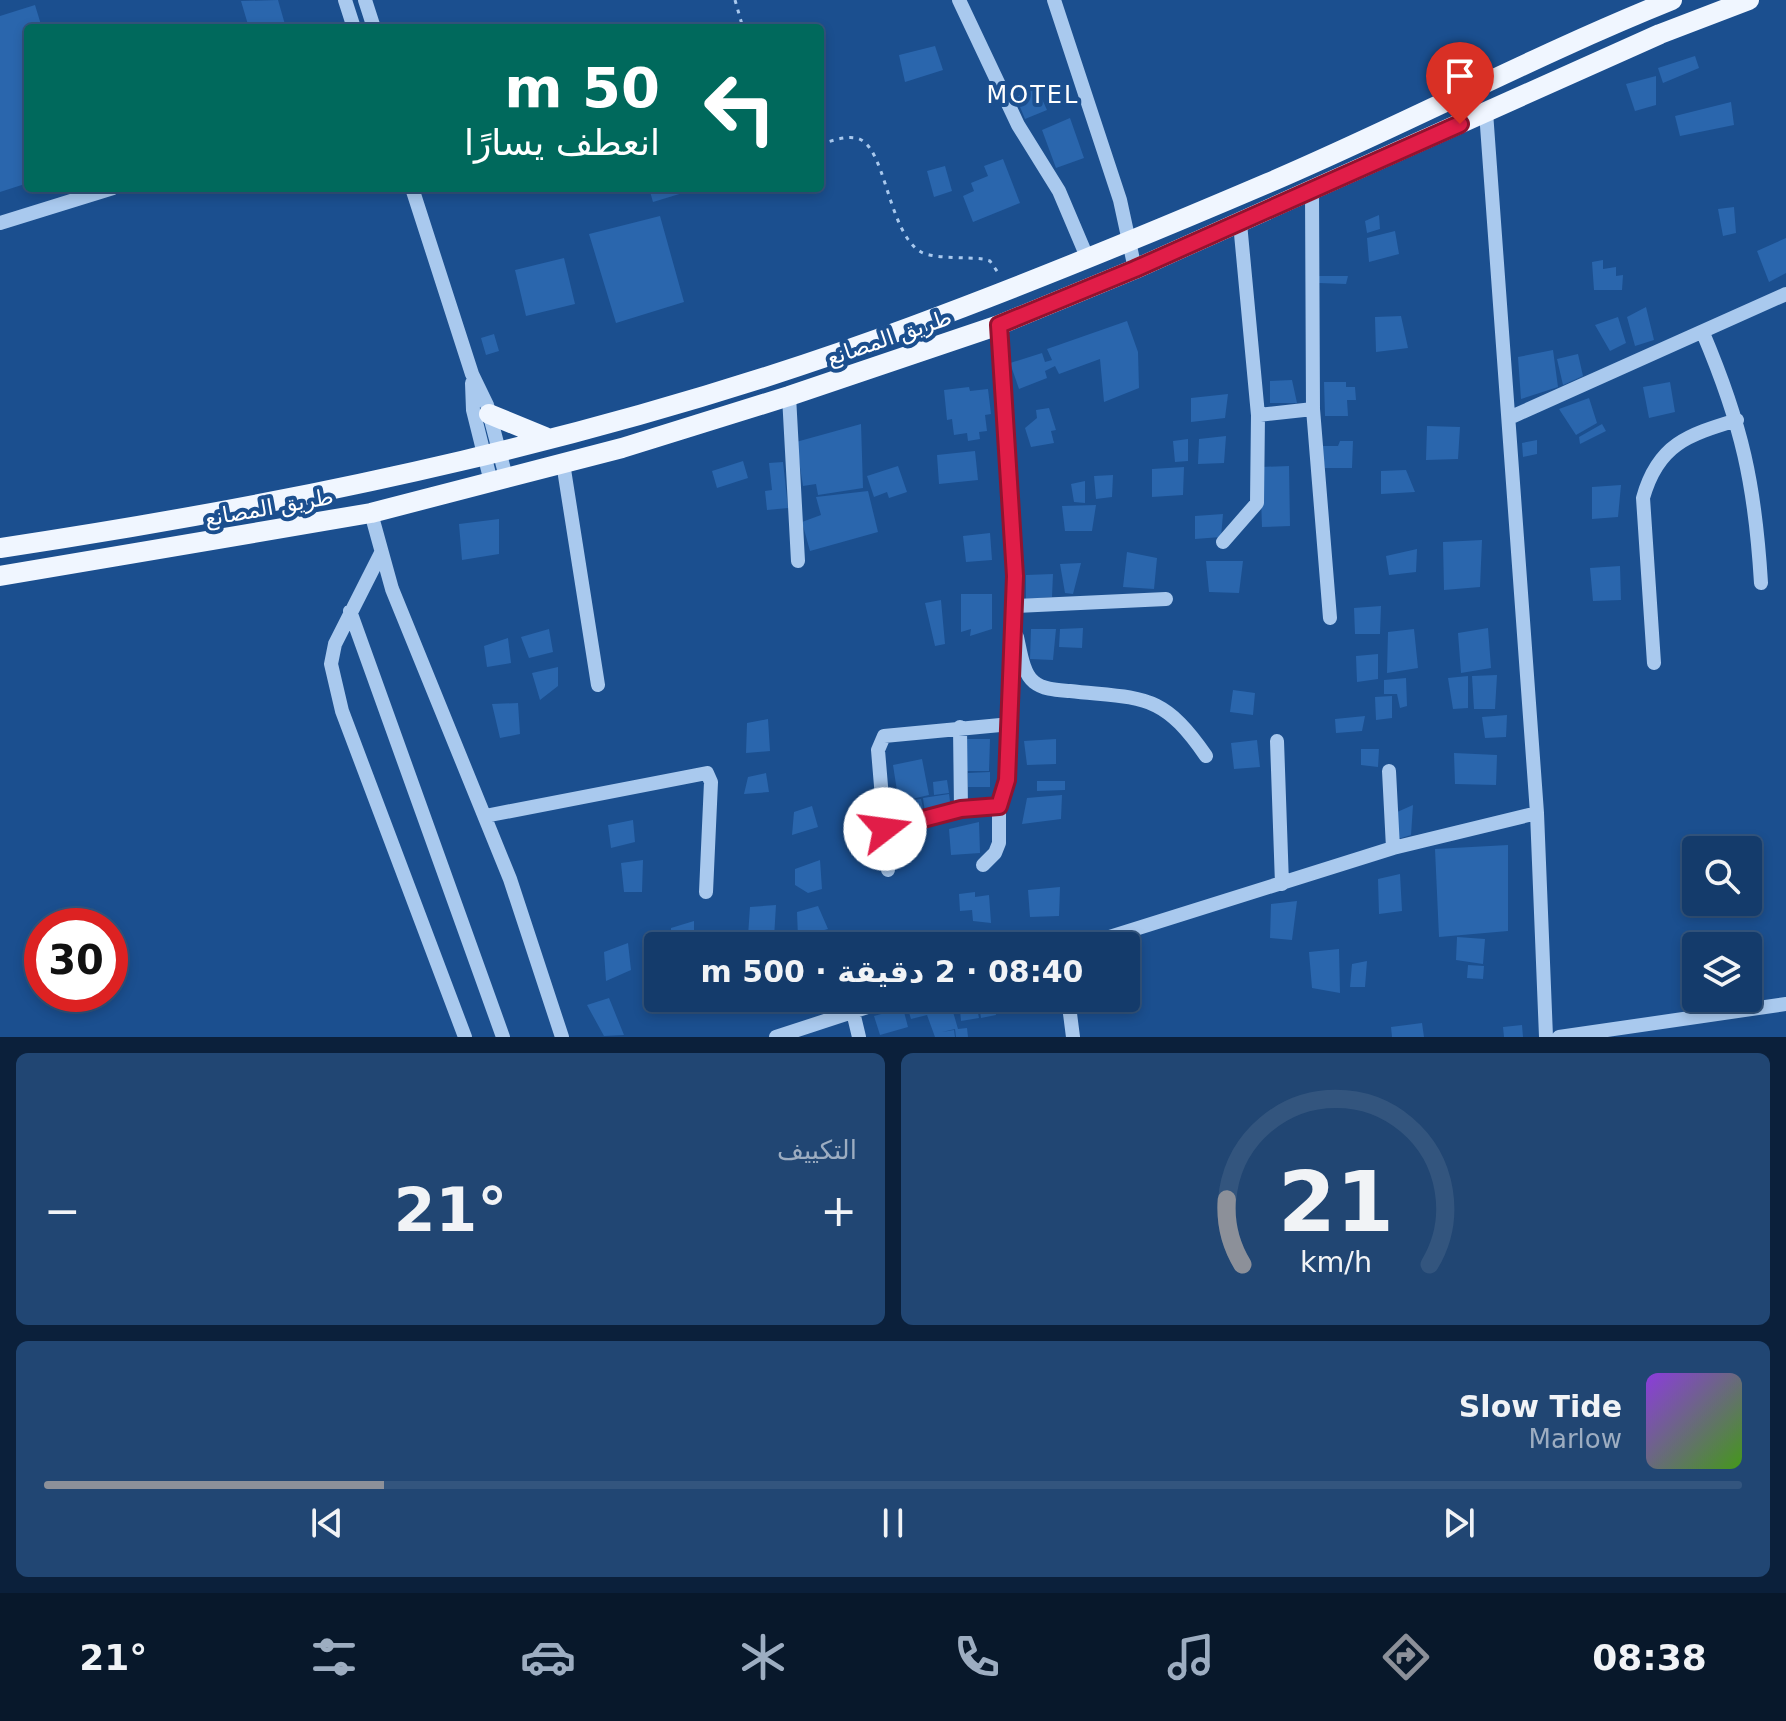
<!DOCTYPE html>
<html lang="ar">
<head>
<meta charset="utf-8">
<style>
	:root { --surface:#143b6b; --page:#214673; --text:#f1f3f6; --muted:#9dadc1; --line:#33557e; --accent:#8c9099 }
	body { margin:0; font-family:"DejaVu Sans","Noto Sans Arabic",sans-serif; background:var(--page); color:var(--text); direction:rtl; height:100vh; display:flex; flex-direction:column; font-size:30px; white-space:nowrap }
	* { box-sizing:border-box; margin:0 }
	p { font-size:26px; color:var(--muted) }
	.icon { flex:none; width:44px; height:44px; fill:none; stroke:currentColor; stroke-width:2; stroke-linecap:round; stroke-linejoin:round }
	.map { position:relative; height:1037px; overflow:hidden; direction:ltr }
	.drawer { display:flex; flex-direction:column; gap:16px; padding:16px; background:#0b203b; flex:1 }
	.drawer>* { flex:none }
	.hud { position:absolute; left:24px; top:24px; width:800px; height:168px; border-radius:8px; box-shadow:0 4px 12px #0003,0 0 0 2px var(--line); direction:rtl; background:#00695c; color:#fff; overflow:hidden }
	.controls { position:absolute; left:1682px; top:836px; display:grid; gap:16px }
	.controls a { display:grid; place-items:center; width:80px; height:80px; border-radius:8px; background:var(--surface); box-shadow:0 4px 12px #0003,0 0 0 2px var(--line); font-size:40px }
	.speed { position:absolute; left:24px; top:908px; display:flex; gap:16px; font-size:40px; font-weight:700; text-align:center }
	.speed>* { display:grid; place-content:center; width:104px; height:104px; border-radius:50%; background:var(--surface); box-shadow:0 4px 12px #0003,0 0 0 2px var(--line); line-height:1 }
	.speed .limit { border:12px solid #d22; background:#fff; color:#111 }
	.pin { position:absolute; display:grid; place-items:center; width:68px; height:68px; color:#fff; margin:-82px -34px; border-radius:50% 50% 50% 0; rotate:-45deg; box-shadow:0 0 8px #0007 }
	.pin .icon { rotate:45deg }
	.me { position:absolute; width:88px; margin:-44px; rotate:75deg; stroke-linejoin:round; filter:drop-shadow(0 0 6px #0008) }
	.turn { display:flex; align-items:center; gap:28px; height:168px; padding:0 32px; font-size:36px }
	.turn .icon { width:104px; height:104px; stroke-width:2.5 }
	.turn b { display:block; font-size:56px; line-height:68px }
	.big { font-size:60px; font-weight:700; line-height:1.1 }
	.drawer .card { flex:1; display:flex; flex-direction:column; justify-content:center; gap:12px; min-width:0; padding:0 28px; border-radius:12px; background:var(--page) }
	.drawer .dial { align-items:center; gap:0 }
	.dial svg { height:208px; overflow:visible; fill:none; stroke:var(--line); stroke-width:7; stroke-linecap:round; text-anchor:middle }
	.dial text { fill:var(--text); stroke:none }
	.song { display:flex; align-items:center; gap:24px }
	.cover { width:96px; height:96px; border-radius:12px; background:linear-gradient(135deg,hsl(270 70% 55%),hsl(100 70% 35%)) }
	.played { height:8px; border-radius:4px; background:linear-gradient(90deg,var(--accent) 20%,var(--line) 20%) }
	.keys { display:flex; justify-content:space-around; direction:ltr }
	.heat { display:flex; justify-content:space-between; align-items:center; font-size:44px; direction:ltr }
	.drawer .tiles { flex:1; display:grid; gap:16px; grid-template-columns:1fr 1fr }
	.card:last-child { grid-column:span 2 }
	.trip { position:absolute; left:644px; top:932px; width:496px; height:80px; border-radius:8px; background:var(--surface); box-shadow:0 4px 12px #0003,0 0 0 2px var(--line); font-weight:700; line-height:80px; text-align:center; direction:rtl }
	.dock { display:flex; height:128px; justify-content:space-around; align-items:center; background:#08182b; color:var(--muted) }
	.dock .icon { width:56px; height:56px }
	.dock .current { color:var(--accent) }
	.dock b { font-size:36px; color:var(--text) }
	.map>svg:first-child { display:block }
</style>
</head>
<body>
<div class="map">
<svg width="1786" height="1037" viewBox="0 0 1786 1037">
	<rect width="100%" height="100%" fill="#1b4f8f"/>
	<path fill="#2a66ad" d="M 278,0 L 286,28 L 249,28 L 241,1 Z
		M 35,5 L 42,28 L 28,28 L 28,183 L 0,192 L 0,16 Z
		M 935,46 L 943,70 L 905,82 L 899,55 Z
		M 1695,56 L 1699,68 L 1663,83 L 1658,68 Z
		M 1656,76 L 1656,105 L 1635,111 L 1626,84 Z
		M 1037,88 L 1047,110 L 1025,119 L 1016,97 Z
		M 1731,102 L 1734,125 L 1680,136 L 1675,116 Z
		M 1070,118 L 1084,158 L 1056,168 L 1042,130 Z
		M 1003,159 L 1020,203 L 973,222 L 963,196 L 974,191 L 971,183 L 988,176 L 984,166 Z
		M 945,166 L 952,191 L 934,197 L 927,171 Z
		M 649,188 L 685,188 L 686,192 L 653,202 Z
		M 1734,207 L 1736,233 L 1723,236 L 1718,209 Z
		M 1379,215 L 1380,229 L 1367,233 L 1365,221 Z
		M 660,216 L 684,302 L 616,323 L 589,234 Z
		M 1395,231 L 1399,254 L 1369,262 L 1367,238 Z
		M 1786,238 L 1786,273 L 1769,282 L 1757,251 Z
		M 564,258 L 575,304 L 526,316 L 515,270 Z
		M 1603,260 L 1603,269 L 1616,267 L 1616,276 L 1623,275 L 1622,290 L 1594,290 L 1592,262 Z
		M 1318,276 L 1348,276 L 1346,284 L 1319,283 Z
		M 1646,307 L 1654,340 L 1635,346 L 1627,317 Z
		M 1401,316 L 1408,348 L 1376,352 L 1375,317 Z
		M 1618,317 L 1626,343 L 1610,351 L 1595,325 Z
		M 1127,321 L 1138,352 L 1139,388 L 1104,402 L 1100,359 L 1059,374 L 1055,366 L 1045,371 L 1047,378 L 1019,389 L 1010,363 L 1042,353 L 1045,362 L 1052,360 L 1047,349 Z
		M 494,334 L 499,351 L 486,355 L 481,338 Z
		M 1553,350 L 1558,387 L 1521,399 L 1518,357 Z
		M 1578,354 L 1583,376 L 1563,385 L 1557,359 Z
		M 1292,380 L 1297,403 L 1270,403 L 1270,381 Z
		M 1324,382 L 1346,382 L 1346,387 L 1355,387 L 1356,400 L 1347,400 L 1348,416 L 1325,416 Z
		M 1670,382 L 1675,412 L 1649,418 L 1643,387 Z
		M 969,387 L 970,391 L 988,389 L 991,414 L 985,415 L 987,431 L 979,432 L 980,439 L 968,441 L 967,433 L 954,435 L 952,419 L 947,420 L 944,390 Z
		M 1228,394 L 1225,418 L 1191,422 L 1191,398 Z
		M 1589,398 L 1597,423 L 1576,435 L 1559,409 Z
		M 1049,408 L 1056,430 L 1051,431 L 1054,443 L 1031,447 L 1025,428 L 1037,418 L 1036,410 Z
		M 861,424 L 863,488 L 818,495 L 816,484 L 803,486 L 796,442 Z
		M 1602,424 L 1606,431 L 1580,444 L 1579,437 Z
		M 1427,426 L 1460,427 L 1458,459 L 1426,460 Z
		M 1226,436 L 1224,463 L 1198,464 L 1199,439 Z
		M 1188,439 L 1188,461 L 1175,462 L 1173,441 Z
		M 1537,440 L 1537,454 L 1523,457 L 1522,443 Z
		M 1340,441 L 1353,441 L 1352,468 L 1325,468 L 1321,446 L 1338,446 Z
		M 975,451 L 978,480 L 939,484 L 937,455 Z
		M 743,461 L 748,478 L 717,488 L 712,471 Z
		M 783,462 L 788,508 L 767,510 L 765,491 L 772,490 L 769,463 Z
		M 898,466 L 907,492 L 889,498 L 887,492 L 874,497 L 867,476 Z
		M 1289,466 L 1290,526 L 1262,527 L 1260,467 Z
		M 1184,467 L 1183,495 L 1152,497 L 1152,469 Z
		M 1406,470 L 1415,492 L 1381,494 L 1381,471 Z
		M 1113,475 L 1112,497 L 1096,499 L 1094,476 Z
		M 1085,481 L 1085,503 L 1074,502 L 1071,484 Z
		M 1621,485 L 1618,517 L 1592,519 L 1592,487 Z
		M 868,491 L 878,532 L 810,551 L 802,522 L 821,515 L 816,497 Z
		M 1096,505 L 1092,531 L 1065,531 L 1062,506 Z
		M 1223,514 L 1221,537 L 1195,539 L 1195,516 Z
		M 499,519 L 499,554 L 462,560 L 459,524 Z
		M 990,533 L 992,560 L 966,562 L 963,536 Z
		M 1482,540 L 1480,587 L 1444,590 L 1443,542 Z
		M 1417,549 L 1416,572 L 1389,575 L 1386,556 Z
		M 1127,552 L 1157,558 L 1154,589 L 1123,587 Z
		M 1206,561 L 1243,561 L 1239,593 L 1209,592 Z
		M 1081,563 L 1073,594 L 1065,593 L 1060,564 Z
		M 1620,566 L 1621,600 L 1593,601 L 1590,568 Z
		M 1053,574 L 1052,597 L 1026,599 L 1026,575 Z
		M 961,594 L 992,594 L 992,629 L 970,636 L 971,629 L 961,632 Z
		M 941,600 L 945,644 L 935,646 L 925,603 Z
		M 1381,606 L 1380,634 L 1355,634 L 1354,608 Z
		M 1083,628 L 1082,648 L 1059,647 L 1060,629 Z
		M 1488,628 L 1491,668 L 1461,673 L 1458,633 Z
		M 549,629 L 553,652 L 529,658 L 521,637 Z
		M 1031,629 L 1056,629 L 1053,660 L 1030,659 Z
		M 1414,629 L 1418,668 L 1387,673 L 1388,632 Z
		M 508,638 L 511,663 L 487,667 L 484,646 Z
		M 1378,654 L 1378,679 L 1357,682 L 1356,656 Z
		M 558,667 L 558,686 L 540,700 L 532,673 Z
		M 1497,675 L 1495,709 L 1474,709 L 1472,676 Z
		M 1468,676 L 1468,708 L 1453,709 L 1448,678 Z
		M 1406,678 L 1407,706 L 1400,708 L 1397,694 L 1384,694 L 1384,680 Z
		M 1233,690 L 1255,693 L 1253,715 L 1230,712 Z
		M 1392,696 L 1392,718 L 1376,720 L 1375,697 Z
		M 518,703 L 520,734 L 500,738 L 492,704 Z
		M 1507,715 L 1506,737 L 1485,738 L 1482,717 Z
		M 1365,716 L 1362,731 L 1336,733 L 1335,719 Z
		M 768,719 L 770,751 L 746,753 L 747,723 Z
		M 963,739 L 990,739 L 989,771 L 963,771 Z
		M 1056,739 L 1056,764 L 1027,765 L 1024,741 Z
		M 1257,740 L 1260,767 L 1234,769 L 1231,743 Z
		M 1361,749 L 1379,749 L 1378,767 L 1361,765 Z
		M 1454,753 L 1497,755 L 1496,785 L 1455,784 Z
		M 922,759 L 929,795 L 903,801 L 921,799 L 924,813 L 901,817 L 893,765 Z
		M 990,772 L 990,787 L 968,787 L 968,773 Z
		M 766,773 L 769,792 L 744,794 L 748,777 Z
		M 947,780 L 949,793 L 934,795 L 933,782 Z
		M 1037,781 L 1065,781 L 1065,790 L 1037,791 Z
		M 949,794 L 951,809 L 925,813 L 923,798 Z
		M 1062,795 L 1061,819 L 1022,824 L 1027,798 Z
		M 1413,805 L 1411,835 L 1398,839 L 1395,813 Z
		M 812,806 L 818,827 L 792,835 L 794,812 Z
		M 633,820 L 635,842 L 611,848 L 608,825 Z
		M 979,822 L 980,853 L 951,855 L 949,829 Z
		M 1508,845 L 1508,931 L 1439,937 L 1435,849 Z
		M 643,860 L 642,892 L 624,892 L 621,863 Z
		M 820,860 L 822,889 L 808,893 L 795,885 L 795,869 Z
		M 1400,874 L 1402,911 L 1379,914 L 1378,879 Z
		M 1060,887 L 1059,916 L 1030,917 L 1028,890 Z
		M 975,892 L 975,897 L 989,895 L 991,923 L 973,921 L 972,910 L 960,911 L 959,894 Z
		M 1297,901 L 1292,940 L 1270,938 L 1271,904 Z
		M 776,905 L 774,938 L 748,936 L 750,907 Z
		M 818,906 L 828,929 L 798,937 L 797,912 Z
		M 694,921 L 694,932 L 671,937 L 671,928 Z
		M 693,937 L 695,946 L 669,946 L 668,940 Z
		M 1457,937 L 1485,939 L 1483,964 L 1456,960 Z
		M 628,943 L 631,970 L 606,981 L 604,952 Z
		M 1339,949 L 1340,993 L 1312,988 L 1309,952 Z
		M 1367,961 L 1365,987 L 1350,987 L 1352,964 Z
		M 1468,965 L 1484,966 L 1483,979 L 1467,978 Z
		M 609,998 L 624,1035 L 604,1036 L 587,1005 Z
		M 938,998 L 949,998 L 958,1029 L 967,1028 L 968,1037 L 956,1037 L 955,1029 L 942,1032 L 954,1030 L 955,1037 L 935,1037 L 927,1015 L 911,1019 L 907,1006 Z
		M 960,998 L 993,998 L 996,1015 L 981,1018 L 979,1005 L 961,1008 Z
		M 903,1008 L 908,1027 L 880,1035 L 874,1016 Z
		M 977,1008 L 979,1018 L 961,1021 L 960,1010 Z
		M 1422,1023 L 1424,1037 L 1392,1037 L 1391,1027 Z
		M 1522,1025 L 1523,1037 L 1504,1037 L 1503,1027 Z"/>
	<g fill="none" stroke-linecap="round" stroke-linejoin="round">
		<path stroke="#a9c9ee" stroke-width="3" stroke-dasharray="4 6" stroke-linecap="butt" d="M 735,0 L 743,28
			M 820,144 C 832,141 844,136 856,138 C 886,143 887,232 921,252 C 933,259 968,257 983,259 L 990,261 L 999,274"/>
		<path stroke="#a9c9ee" stroke-width="14" d="M 345,0 L 354,28
			M 365,0 L 374,28
			M 959,0 L 1018,125 L 1059,191 L 1087,257
			M 1054,0 L 1120,200 L 1135,269
			M 1486,112 L 1537,813 L 1546,1037
			M 412,188 L 472,374 L 487,405 L 506,477
			M 1312,191 L 1313,409 L 1330,618
			M 0,223 L 113,188
			M 1703,333 C 1742,425 1755,484 1761,583
			M 472,383 L 473,410 L 491,482
			M 789,396 L 798,561
			M 1258,415 L 1313,409
			M 1509,418 L 1786,294
			M 563,463 L 598,685
			M 371,513 L 392,589 L 510,879 L 562,1037
			M 1223,542 L 1257,503 L 1258,415 L 1240,223
			M 381,553 L 335,644 L 331,664 L 342,711 L 465,1037
			M 1016,606 L 1166,599
			M 350,611 L 503,1037
			M 1017,637 C 1020,650 1023,674 1034,682 C 1044,690 1058,690 1070,691 C 1143,699 1162,692 1206,756
			M 1654,663 L 1643,498 C 1658,444 1688,435 1737,420
			M 960,727 L 961,809
			M 1277,741 L 1282,884
			M 1389,771 L 1393,848
			M 485,816 L 707,773 L 711,782 L 706,892
			M 885,829 L 961,809 L 999,806
			M 983,865 L 995,853 L 999,843 L 999,806 L 1010,764 L 1010,676 L 1016,606 L 999,325
			M 888,870 L 878,750 L 884,736 L 1011,724
			M 1081,946 L 1393,848 L 1537,813
			M 1068,998 L 1073,1037
			M 853,1012 L 859,1037
			M 776,1037 L 895,998
			M 1559,1037 L 1786,1004"/>
		<path stroke="#f0f6ff" stroke-width="20" d="M 489,414 L 545,437
			M 0,548 C 308,502 621,435 913,326 C 1032,282 1151,233 1268,183 C 1404,125 1535,55 1672,0
			M 0,576 L 371,513 L 622,448 L 789,396 L 999,325 L 1135,269 L 1660,34 L 1749,0"/>
	</g>
	<g fill="none" stroke-linecap="round" stroke-linejoin="round">
		<g stroke="#92132f" stroke-width="20">
			<path id="route" d="M 885,829 L 961,809 L 999,806 L 1007,780 L 1015,576 L 999,325 L 1135,269 L 1460,124"/>
		</g>
		<use href="#route" stroke="#e11d48" stroke-width="14"/>
	</g>
	<g text-anchor="middle" stroke-width="8" stroke-linejoin="round" paint-order="stroke">
		<g font-size="22" fill="#fff" stroke="#1b4f8f">
			<text transform="translate(889 337) rotate(-19)" y="8">طريق المصانع</text>
			<text transform="translate(269 507) rotate(-10)" y="8">طريق المصانع</text>
		</g>
		<g font-size="24" letter-spacing="2" fill="#fff" stroke="#1b4f8f">
			<text x="1033" y="103">MOTEL</text>
		</g>
	</g>
</svg>
<div class="controls">
<a><svg class="icon" aria-label="search" viewBox="0 0 24 24"><circle cx="10" cy="10" r="6"/><path d="M15 15l6 6"/></svg></a>
<a><svg class="icon" aria-label="layers" viewBox="0 0 24 24"><path d="M12 4l9 5-9 5-9-5zM3 14l9 5 9-5"/></svg></a>
</div>
<div class="speed"><div class="limit">30</div></div>
<div class="pin" style="left:1460px;top:124px;background:#d93025"><svg class="icon" aria-label="arrive" viewBox="0 0 24 24"><path d="M6 21V4h12l-3 4 3 4H6"/></svg></div>
<svg class="me" style="left:885px;top:829px" viewBox="-20 -20 40 40"><circle r="19" fill="#fff"/><path d="M0-13L10 11 0 6-10 11z" fill="#e11d48"/></svg>
<div class="trip">08:40 · 2 دقيقة · 500 m</div>
<div class="hud">
<div class="turn"><svg class="icon" aria-label="left" viewBox="0 0 24 24"><path d="M17 20v-9H6M10 6l-5 5 5 5"/></svg><div><b>50 m</b>انعطف يسارًا</div></div>
</div>
</div>
<section class="drawer">
<div class="tiles">
<div class="card dial"><svg viewBox="0 0 100 80">
<path d="M14 69A42 42 0 1 1 86 69"/>
<path d="M14 69A42 42 0 0 1 8 44" stroke="#8c9099"/>
<text x="50" y="56" font-size="32" font-weight="700">21</text>
<text x="50" y="72" font-size="11">km/h</text>
</svg></div>
<div class="card"><p>التكييف</p>
<div class="heat"><a>−</a><b class="big">21°</b><a>+</a></div>
</div>
<div class="card">
<div class="song"><i class="cover"></i><div><b>Slow Tide</b><p>Marlow</p></div></div>
<div class="played"></div>
<div class="keys"><svg class="icon" aria-label="previous" viewBox="0 0 24 24"><path d="M18 5L8 12l10 7zM5 5v14"/></svg><svg class="icon" aria-label="pause" viewBox="0 0 24 24"><path d="M8 5v14M16 5v14"/></svg><svg class="icon" aria-label="next" viewBox="0 0 24 24"><path d="M6 5l10 7-10 7zM19 5v14"/></svg></div>
</div>
</div>
</section>
<nav class="dock">
<b>08:38</b>
<svg class="icon current" aria-label="directions" viewBox="0 0 24 24"><path d="M12 3l9 9-9 9-9-9zM9 14v-3h6M13 9l2 2-2 2"/></svg>
<svg class="icon" aria-label="music" viewBox="0 0 24 24"><path d="M9 18V5l10-2v13"/><circle cx="6" cy="18" r="3"/><circle cx="16" cy="16" r="3"/></svg>
<svg class="icon" aria-label="phone" viewBox="0 0 24 24"><path d="M5 4h4l2 5-3 2q2 4 5 5l2-3 5 2v4C11 20 4 13 5 4z"/></svg>
<svg class="icon" aria-label="climate" viewBox="0 0 24 24"><path d="M12 3v18M4 7l16 10M4 17L20 7"/></svg>
<svg class="icon" aria-label="car" viewBox="0 0 24 24"><path d="M5 17H2v-5l4-1 3-4h7l3 4 3 1v5h-3M9 17h6M6 11h13"/><circle cx="7" cy="17" r="2"/><circle cx="17" cy="17" r="2"/></svg>
<svg class="icon" aria-label="filters" viewBox="0 0 24 24"><path d="M4 7h16M4 17h16"/><circle cx="9" cy="7" r="2"/><circle cx="15" cy="17" r="2"/></svg>
<b>21°</b>
</nav>
</body>
</html>
